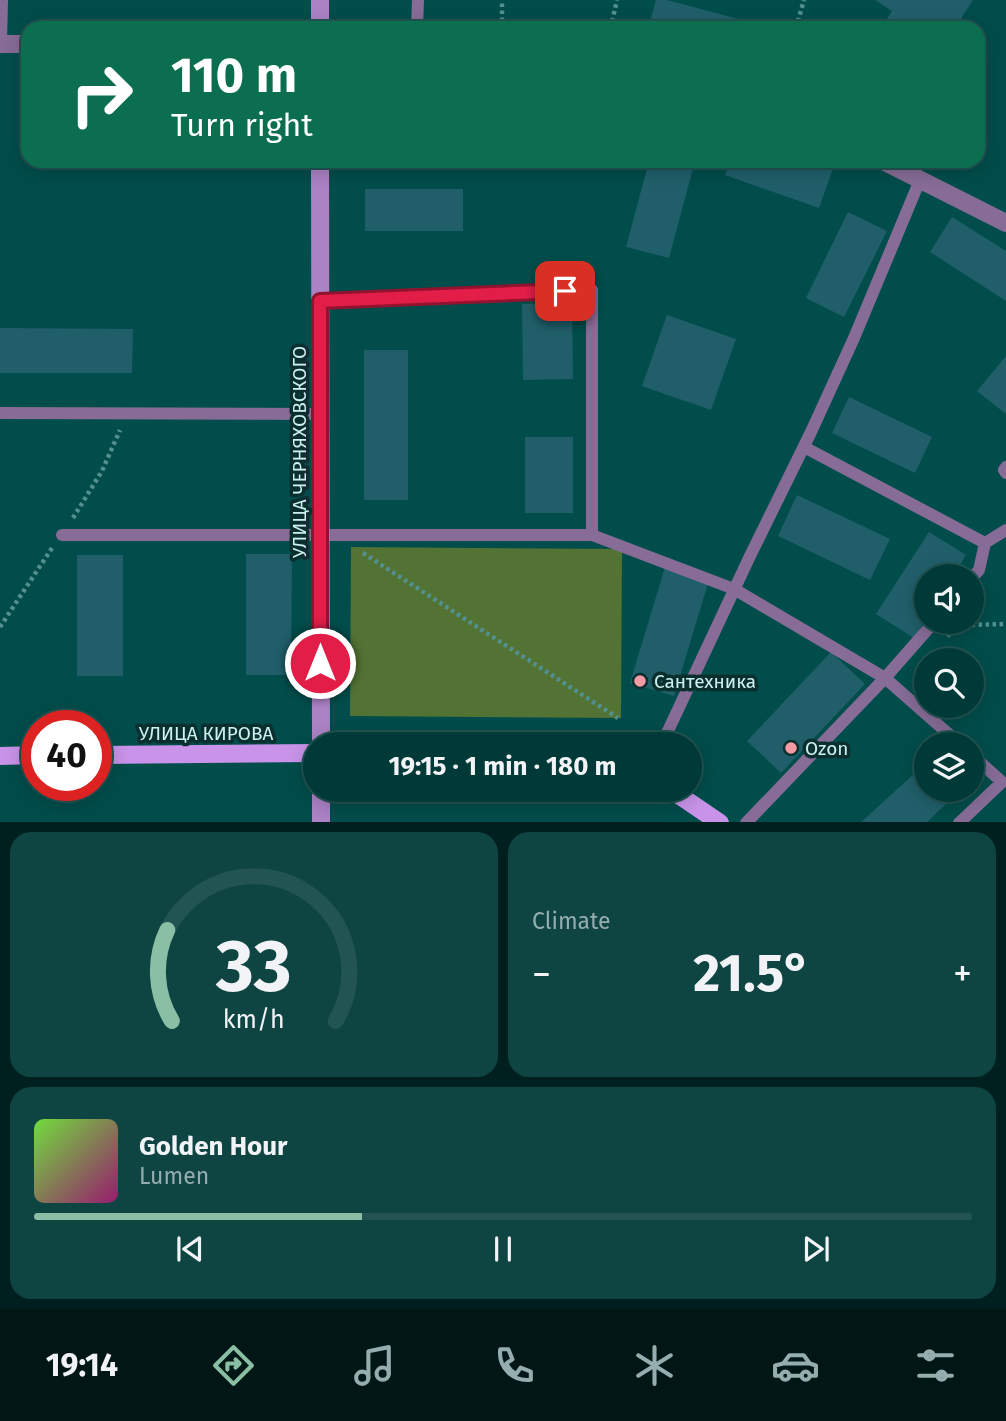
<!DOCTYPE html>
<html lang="en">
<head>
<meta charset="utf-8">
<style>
	:root { --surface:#003a38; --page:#0e4543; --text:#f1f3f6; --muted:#95adae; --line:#225453; --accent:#8abfa5 }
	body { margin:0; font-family:"Fira Sans",sans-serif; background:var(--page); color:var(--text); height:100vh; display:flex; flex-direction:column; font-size:26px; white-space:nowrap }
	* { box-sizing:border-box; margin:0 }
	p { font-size:23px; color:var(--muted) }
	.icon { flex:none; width:38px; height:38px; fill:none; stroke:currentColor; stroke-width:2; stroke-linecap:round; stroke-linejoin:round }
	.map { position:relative; height:822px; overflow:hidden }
	.details { display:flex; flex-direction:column; gap:10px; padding:10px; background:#00201f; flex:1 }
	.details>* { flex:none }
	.top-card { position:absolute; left:21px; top:21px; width:964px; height:147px; border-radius:21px; box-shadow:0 4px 18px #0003,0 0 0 2px var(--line); background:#0b6e4f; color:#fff; overflow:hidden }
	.tools { position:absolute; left:914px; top:564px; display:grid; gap:14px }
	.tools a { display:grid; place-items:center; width:70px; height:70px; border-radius:50%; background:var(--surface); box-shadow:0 4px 18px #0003,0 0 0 2px var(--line); font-size:35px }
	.speed { position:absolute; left:21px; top:710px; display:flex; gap:14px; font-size:35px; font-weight:700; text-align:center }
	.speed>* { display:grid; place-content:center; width:91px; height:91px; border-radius:50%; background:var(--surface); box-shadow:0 4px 18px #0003,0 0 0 2px var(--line); line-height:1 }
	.speed .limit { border:10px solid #d22; background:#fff; color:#111 }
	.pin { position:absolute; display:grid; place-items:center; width:60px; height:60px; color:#fff; margin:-30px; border-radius:14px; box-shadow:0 4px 10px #0006 }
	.me { position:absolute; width:77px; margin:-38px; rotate:0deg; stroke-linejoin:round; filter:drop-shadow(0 0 5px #0008) }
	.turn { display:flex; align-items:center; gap:24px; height:147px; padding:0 35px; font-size:32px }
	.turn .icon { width:91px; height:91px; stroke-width:2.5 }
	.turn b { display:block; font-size:49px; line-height:60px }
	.big { font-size:52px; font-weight:700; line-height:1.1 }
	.details .tile { flex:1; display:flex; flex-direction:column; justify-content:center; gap:10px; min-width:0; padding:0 24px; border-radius:21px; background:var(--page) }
	.details .dial { align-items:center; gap:0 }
	.dial svg { height:182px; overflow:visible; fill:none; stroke:var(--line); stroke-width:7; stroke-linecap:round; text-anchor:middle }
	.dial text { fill:var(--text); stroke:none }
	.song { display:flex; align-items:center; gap:21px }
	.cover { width:84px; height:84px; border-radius:10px; background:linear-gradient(135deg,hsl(100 70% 55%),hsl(320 70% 35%)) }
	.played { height:7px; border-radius:4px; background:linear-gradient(90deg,var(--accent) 35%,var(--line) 35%) }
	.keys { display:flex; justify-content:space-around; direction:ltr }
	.heat { display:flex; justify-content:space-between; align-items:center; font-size:38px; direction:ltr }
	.details .tiles { flex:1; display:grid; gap:10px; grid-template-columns:1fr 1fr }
	.tile:last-child { grid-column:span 2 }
	.trip { position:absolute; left:303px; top:732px; width:399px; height:70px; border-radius:35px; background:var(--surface); box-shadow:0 4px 18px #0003,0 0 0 2px var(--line); font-weight:700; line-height:70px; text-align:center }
	.tab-bar { display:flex; height:112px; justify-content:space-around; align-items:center; background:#001716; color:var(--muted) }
	.tab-bar .icon { width:49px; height:49px }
	.tab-bar .selected { color:var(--accent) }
	.tab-bar b { font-size:32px; color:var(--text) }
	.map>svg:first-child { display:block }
</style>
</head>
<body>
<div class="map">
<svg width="1006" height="823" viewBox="0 0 1006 823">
	<rect width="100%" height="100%" fill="#004d4b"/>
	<path fill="#527334" d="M 351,547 L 622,549 L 621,718 L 350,716 Z"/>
	<path fill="#205f6a" d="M 656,0 L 667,0 L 772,28 L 648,28 Z
		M 875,0 L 973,0 L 955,28 L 881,28 L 892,11 Z
		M 649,161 L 695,161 L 669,258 L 626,247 Z
		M 731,161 L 812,161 L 833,169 L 819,208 L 725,175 Z
		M 365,189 L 463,189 L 463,231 L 365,231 Z
		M 848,212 L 887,231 L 844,317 L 806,298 Z
		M 952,217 L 1006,251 L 1006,301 L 930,252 Z
		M 522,304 L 572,304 L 573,379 L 523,380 Z
		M 667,315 L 736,339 L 711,410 L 642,386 Z
		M 0,328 L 133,329 L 132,373 L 0,373 Z
		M 364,350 L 408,350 L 408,500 L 364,500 Z
		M 1006,356 L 1006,414 L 977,391 Z
		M 849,397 L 932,437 L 915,473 L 832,433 Z
		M 525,437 L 573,437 L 573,513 L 525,513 Z
		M 797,495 L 890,539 L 870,580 L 778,536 Z
		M 929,532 L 966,555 L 953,576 L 926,576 L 926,619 L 914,638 L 876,614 Z
		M 246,554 L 292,554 L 291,675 L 246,675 Z
		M 77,555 L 123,555 L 123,676 L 77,676 Z
		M 665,567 L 709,580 L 674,696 L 630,683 Z
		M 831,652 L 865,684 L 781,773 L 747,741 Z
		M 926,763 L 926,789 L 962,789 L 926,823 L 860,823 Z"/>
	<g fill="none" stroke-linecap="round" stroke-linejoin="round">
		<path stroke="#53908e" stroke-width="4.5" stroke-dasharray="3.5 3.5" stroke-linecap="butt" d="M 502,28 L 502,0
			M 614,28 L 612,22 L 617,0
			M 796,28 L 804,0
			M 73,518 L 102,471 L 120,430
			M 363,553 L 618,718
			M 0,627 L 52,548
			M 947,636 L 963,625 L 1006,624"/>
		<path stroke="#866c96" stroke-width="12" d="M 417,28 L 418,0
			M 1,44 L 2,0
			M 320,301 L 592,290 L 592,535
			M 0,413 L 320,414
			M 804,447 L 985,543 L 1006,530
			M 1006,467 L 1004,470 L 1006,473
			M 62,535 L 592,535 L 734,589 L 885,678 L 960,744
			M 971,579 L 979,570 L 985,543
			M 667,733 L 750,556 L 811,432 L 854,338 L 920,180
			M 746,823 L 885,678 L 935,621
			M 959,823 L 1002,782 L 971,754"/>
		<path stroke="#866c96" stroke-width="18" d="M 0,44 L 28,44
			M 883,161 L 1006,223"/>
		<path stroke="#ab82c4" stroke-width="18" d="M 320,28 L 320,0
			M 320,161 L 321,744
			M 321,823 L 321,789"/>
		<path stroke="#c893e8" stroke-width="18" d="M 96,755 L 315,753
			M 0,756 L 37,755
			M 670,789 L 720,823"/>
	</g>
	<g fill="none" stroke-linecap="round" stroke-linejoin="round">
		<g stroke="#92132f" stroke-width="18">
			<path id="route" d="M 320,663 L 320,301 L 565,291"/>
		</g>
		<use href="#route" stroke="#e11d48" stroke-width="12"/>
	</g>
	<g fill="#f49aa5" stroke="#0a2f2e" stroke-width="2.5">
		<circle cx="640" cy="681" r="7"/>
		<circle cx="791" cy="748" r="7"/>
	</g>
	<g text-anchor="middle" stroke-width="7" stroke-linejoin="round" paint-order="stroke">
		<g font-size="19" fill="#cbf2f0" stroke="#0a2f2e">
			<text transform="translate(299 452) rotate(-90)" y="7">УЛИЦА ЧЕРНЯХОВСКОГО</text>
			<text x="206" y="740">УЛИЦА КИРОВА</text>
		</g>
		<g font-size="19" fill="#cbf2f0" stroke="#0a2f2e" text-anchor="start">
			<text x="654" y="688">Сантехника</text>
			<text x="805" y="755">Ozon</text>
		</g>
	</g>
</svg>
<div class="tools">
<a><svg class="icon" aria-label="sound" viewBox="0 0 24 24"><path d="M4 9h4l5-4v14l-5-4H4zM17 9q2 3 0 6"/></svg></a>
<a><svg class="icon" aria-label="search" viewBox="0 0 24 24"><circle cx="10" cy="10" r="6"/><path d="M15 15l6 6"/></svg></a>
<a><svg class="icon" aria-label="layers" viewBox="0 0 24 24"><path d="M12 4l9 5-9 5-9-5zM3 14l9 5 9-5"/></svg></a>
</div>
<div class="speed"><div class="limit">40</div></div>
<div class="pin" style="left:565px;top:291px;background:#d93025"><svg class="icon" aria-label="arrive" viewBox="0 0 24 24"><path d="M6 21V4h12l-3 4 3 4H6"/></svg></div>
<svg class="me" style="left:320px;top:663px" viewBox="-20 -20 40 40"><circle r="17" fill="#e11d48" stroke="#fff" stroke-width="3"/><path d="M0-11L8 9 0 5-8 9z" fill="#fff"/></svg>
<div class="trip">19:15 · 1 min · 180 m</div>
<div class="top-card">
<div class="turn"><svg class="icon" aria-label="right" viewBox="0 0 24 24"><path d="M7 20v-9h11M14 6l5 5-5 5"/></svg><div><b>110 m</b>Turn right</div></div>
</div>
</div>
<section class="details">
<div class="tiles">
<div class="tile dial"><svg viewBox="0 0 100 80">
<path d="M14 69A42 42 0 1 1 86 69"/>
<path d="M14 69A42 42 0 0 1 12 29" stroke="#8abfa5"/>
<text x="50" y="56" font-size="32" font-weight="700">33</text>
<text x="50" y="72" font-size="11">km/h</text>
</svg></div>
<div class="tile"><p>Climate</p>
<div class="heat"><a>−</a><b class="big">21.5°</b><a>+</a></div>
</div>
<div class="tile">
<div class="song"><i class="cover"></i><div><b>Golden Hour</b><p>Lumen</p></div></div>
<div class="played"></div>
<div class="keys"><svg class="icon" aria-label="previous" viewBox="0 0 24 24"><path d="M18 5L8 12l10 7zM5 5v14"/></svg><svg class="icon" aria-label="pause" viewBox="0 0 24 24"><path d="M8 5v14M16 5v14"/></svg><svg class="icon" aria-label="next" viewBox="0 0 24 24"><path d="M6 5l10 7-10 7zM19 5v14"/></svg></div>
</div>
</div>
</section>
<nav class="tab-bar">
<b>19:14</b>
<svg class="icon selected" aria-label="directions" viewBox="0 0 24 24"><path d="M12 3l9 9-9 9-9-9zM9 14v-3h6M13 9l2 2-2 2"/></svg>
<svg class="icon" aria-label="music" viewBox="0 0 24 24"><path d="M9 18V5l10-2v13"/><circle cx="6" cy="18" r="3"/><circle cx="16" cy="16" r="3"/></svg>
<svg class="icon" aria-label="phone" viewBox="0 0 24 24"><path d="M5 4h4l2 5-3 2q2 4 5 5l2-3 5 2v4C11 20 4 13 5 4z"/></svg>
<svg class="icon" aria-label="climate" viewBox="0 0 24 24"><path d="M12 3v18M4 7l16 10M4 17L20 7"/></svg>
<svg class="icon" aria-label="car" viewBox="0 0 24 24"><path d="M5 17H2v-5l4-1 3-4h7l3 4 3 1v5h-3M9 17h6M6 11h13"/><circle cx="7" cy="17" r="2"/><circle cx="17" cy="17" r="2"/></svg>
<svg class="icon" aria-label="filters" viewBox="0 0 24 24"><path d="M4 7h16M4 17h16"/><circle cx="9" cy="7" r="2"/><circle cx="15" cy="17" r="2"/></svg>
</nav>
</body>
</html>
